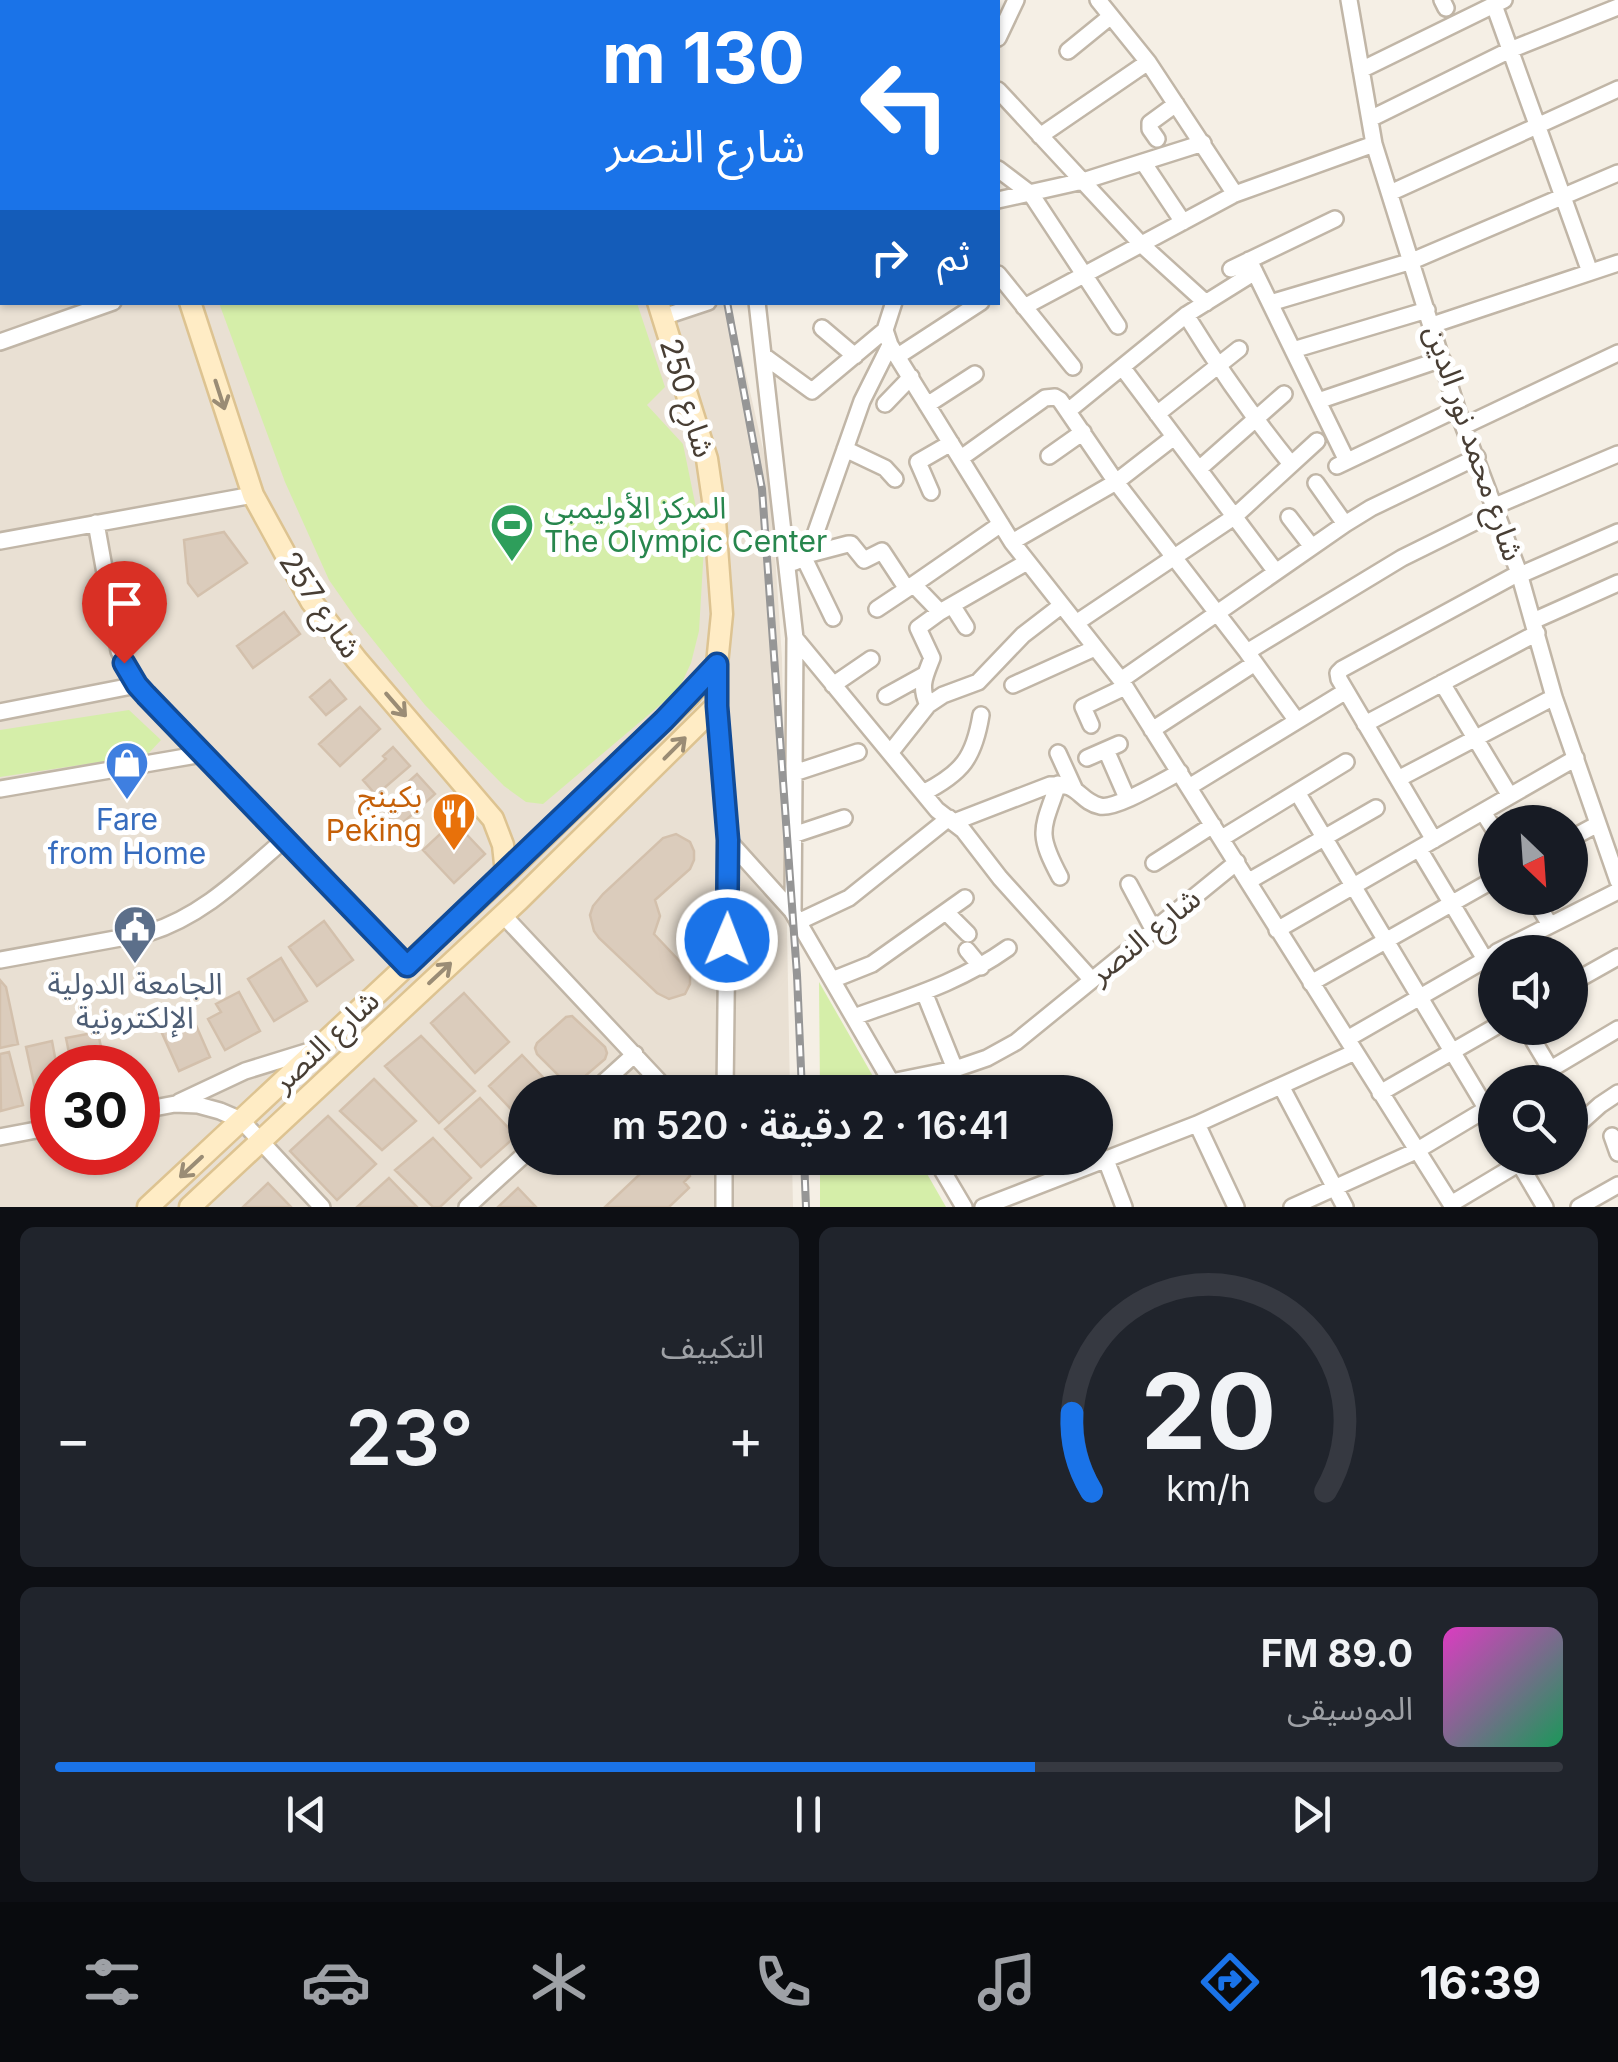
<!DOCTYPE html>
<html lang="ar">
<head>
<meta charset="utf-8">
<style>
	:root { --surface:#171b24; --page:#20242c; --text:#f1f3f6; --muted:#9ea1a6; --line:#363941; --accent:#1a73e8 }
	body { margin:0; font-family:Inter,"Noto Sans Arabic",sans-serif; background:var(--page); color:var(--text); direction:rtl; height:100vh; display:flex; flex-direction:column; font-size:38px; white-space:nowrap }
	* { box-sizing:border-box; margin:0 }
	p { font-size:32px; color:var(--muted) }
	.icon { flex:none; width:55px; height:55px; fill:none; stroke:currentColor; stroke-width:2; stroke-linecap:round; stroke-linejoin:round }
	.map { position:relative; height:1207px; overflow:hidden; direction:ltr }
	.drawer { display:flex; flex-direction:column; gap:20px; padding:20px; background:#0d0f14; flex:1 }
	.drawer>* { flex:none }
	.top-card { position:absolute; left:0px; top:0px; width:1000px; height:305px; box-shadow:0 2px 8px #0004; direction:rtl; background:#1a73e8; color:#fff; overflow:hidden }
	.needle { width:65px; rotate:155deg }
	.buttons { position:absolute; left:1478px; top:805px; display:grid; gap:20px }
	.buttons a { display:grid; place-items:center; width:110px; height:110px; border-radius:50%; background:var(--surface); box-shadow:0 2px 8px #0004; font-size:50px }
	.speed { position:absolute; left:30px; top:1045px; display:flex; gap:20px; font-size:50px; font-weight:700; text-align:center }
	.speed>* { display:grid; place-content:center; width:130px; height:130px; border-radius:50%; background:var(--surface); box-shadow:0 2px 8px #0004; line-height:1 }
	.speed .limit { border:15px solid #d22; background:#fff; color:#111 }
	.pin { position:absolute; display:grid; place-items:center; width:85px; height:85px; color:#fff; margin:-102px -42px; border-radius:50% 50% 50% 0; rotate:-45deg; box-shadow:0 0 10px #0007 }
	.pin .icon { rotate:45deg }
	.me { position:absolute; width:110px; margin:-55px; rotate:1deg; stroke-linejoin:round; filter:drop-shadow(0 0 8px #0008) }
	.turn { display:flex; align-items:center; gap:35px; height:210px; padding:0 30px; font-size:45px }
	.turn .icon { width:130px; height:130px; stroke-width:2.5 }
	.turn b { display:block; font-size:70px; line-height:85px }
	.then { display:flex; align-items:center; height:95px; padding:0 30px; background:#0003; gap:20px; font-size:38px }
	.big { font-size:75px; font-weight:600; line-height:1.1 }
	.drawer .card { flex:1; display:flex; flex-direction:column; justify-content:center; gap:15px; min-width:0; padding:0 35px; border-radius:15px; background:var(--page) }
	.drawer .dial { align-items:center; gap:0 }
	.dial svg { height:260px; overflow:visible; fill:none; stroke:var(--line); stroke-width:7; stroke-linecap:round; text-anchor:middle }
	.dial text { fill:var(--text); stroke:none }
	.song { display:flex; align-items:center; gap:30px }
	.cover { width:120px; height:120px; border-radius:15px; background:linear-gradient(135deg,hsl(310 70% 55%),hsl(150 70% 35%)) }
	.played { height:10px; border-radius:5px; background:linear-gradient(90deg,var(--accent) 65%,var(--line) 65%) }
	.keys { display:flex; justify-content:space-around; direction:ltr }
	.heat { display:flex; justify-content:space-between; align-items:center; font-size:55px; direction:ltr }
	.drawer .tiles { flex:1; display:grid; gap:20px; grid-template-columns:1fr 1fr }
	.card:last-child { grid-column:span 2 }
	.trip { position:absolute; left:508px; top:1075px; width:605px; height:100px; border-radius:50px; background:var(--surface); box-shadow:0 2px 8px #0004; font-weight:600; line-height:100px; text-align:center; direction:rtl }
	.dock { display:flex; height:160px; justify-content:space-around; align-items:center; background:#090b0e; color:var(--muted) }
	.dock .icon { width:70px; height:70px }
	.dock .selected { color:var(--accent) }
	.dock b { font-size:45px; color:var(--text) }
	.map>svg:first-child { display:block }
</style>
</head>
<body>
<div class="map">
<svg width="1618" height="1207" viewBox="0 0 1618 1207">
	<rect width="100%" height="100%" fill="#f5efe5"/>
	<path fill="#e9e0d3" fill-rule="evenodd" d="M 0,118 L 2,118 L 2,302 L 730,303 L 770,480 L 782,658 L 790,1092 L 525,1092 L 525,1158 L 792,1158 L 793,1207 L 0,1207 ZM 52,1068 L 138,1068 L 138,1152 L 52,1152 Z"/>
	<path fill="#d5eea9" d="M 219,303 L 637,303 L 665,387 L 647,405 L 683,444 L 704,547 L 699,631 L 691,663 L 679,689 L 543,804 L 526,802 L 504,786 L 425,705 L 357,620 L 329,580 L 285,482 Z
		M 129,710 L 161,740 L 147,755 L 0,777 L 0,730 Z
		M 819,982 L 882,1092 L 820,1092 Z
		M 820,1158 L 918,1158 L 946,1207 L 820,1207 Z"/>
	<path fill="#dbccbc" stroke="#d3c0ac" stroke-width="2.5" d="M 224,532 L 247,563 L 198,596 L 188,583 L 184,540 Z
		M 284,612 L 300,634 L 253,668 L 237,646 Z
		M 330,680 L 346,699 L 326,715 L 310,697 Z
		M 360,707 L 380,729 L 340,766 L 319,744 Z
		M 393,747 L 410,766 L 376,795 L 363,780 L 386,759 L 383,756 Z
		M 417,774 L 435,794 L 397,828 L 384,814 L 391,808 L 386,802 Z
		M 454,821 L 485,854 L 454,883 L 423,850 Z
		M 676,834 L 690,842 L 694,851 L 694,860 L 690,869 L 655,900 L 660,916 L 654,934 L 686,968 L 690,975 L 690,984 L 685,994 L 669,999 L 657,993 L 599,938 L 594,931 L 590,915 L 593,906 L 603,894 L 663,838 Z
		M 324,921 L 353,960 L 317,986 L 289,947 Z
		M 281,958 L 307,1001 L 274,1021 L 248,979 Z
		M 0,980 L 6,987 L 18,1044 L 0,1048 Z
		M 239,992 L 260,1031 L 225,1050 L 208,1019 L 221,1012 L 216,1004 Z
		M 464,993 L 509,1042 L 475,1073 L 431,1023 Z
		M 188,1007 L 210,1057 L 179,1071 L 157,1022 Z
		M 572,1016 L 605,1047 L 607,1053 L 605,1059 L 577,1083 L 572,1085 L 565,1082 L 537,1054 L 535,1048 L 537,1043 L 566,1017 Z
		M 98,1032 L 105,1068 L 72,1068 L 66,1038 Z
		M 421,1036 L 475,1091 L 439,1123 L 385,1066 Z
		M 52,1041 L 57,1068 L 52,1068 L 52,1095 L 37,1098 L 26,1047 Z
		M 9,1052 L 23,1105 L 1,1111 L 0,1054 Z
		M 522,1055 L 557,1092 L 525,1092 L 525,1124 L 489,1086 Z
		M 374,1079 L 416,1121 L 382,1150 L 340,1111 Z
		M 480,1098 L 516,1136 L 481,1167 L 445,1129 Z
		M 328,1116 L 376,1164 L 337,1200 L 290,1151 Z
		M 433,1138 L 471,1178 L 440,1207 L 433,1207 L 395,1170 Z
		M 657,1158 L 692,1158 L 692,1166 L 687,1170 L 690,1176 L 684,1182 L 689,1188 L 669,1207 L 605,1207 Z
		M 389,1178 L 417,1207 L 357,1207 Z
		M 268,1183 L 291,1207 L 243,1207 Z
		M 518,1188 L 536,1207 L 498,1207 Z"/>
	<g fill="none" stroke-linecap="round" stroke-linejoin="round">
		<g stroke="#c1b6a7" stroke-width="20">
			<path id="street" d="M 69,0 L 70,2
				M 97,0 L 98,2
				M 683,0 L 684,2
				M 752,0 L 753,2
				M 1098,0 L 1148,62 L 1235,194
				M 1349,0 L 1374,144 L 1457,409 L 1519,573 L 1554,697 L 1618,881
				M 1442,0 L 1446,8
				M 854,2 L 891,0
				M 1494,5 L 1590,272
				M 998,38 L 1016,0
				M 1068,51 L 1111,16
				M 1361,70 L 1504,0
				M 998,90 L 1141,244 L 1206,303
				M 1370,119 L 1510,50 L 1618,7
				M 1040,136 L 1148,62
				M 1157,139 L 1150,129 L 1150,123 L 1176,104
				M 1143,162 L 1183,222
				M 998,169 L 1031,194 L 1118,326
				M 1390,193 L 1618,89
				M 998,200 L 1083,181 L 1203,143
				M 1249,260 L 1347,461
				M 1231,269 L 1335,219
				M 998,274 L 1073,367
				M 757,302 L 795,638 L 793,913
				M 1270,303 L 1412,261 L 1618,173
				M 1024,307 L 1235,194 L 1374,144
				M 1186,315 C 1218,367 1252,416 1291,464
				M 663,317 L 708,302
				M 1432,325 L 1618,263
				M 822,328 L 855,356
				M 885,330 L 890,345 L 1012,542 L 1121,680 L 1453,1207
				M 885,330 L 894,302
				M 0,342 L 113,302
				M 1293,350 L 1427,310
				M 764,356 L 812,391 L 885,330
				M 898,356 L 981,302
				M 1122,367 L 1276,572
				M 1318,401 L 1442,359
				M 885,404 L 911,377
				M 927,405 L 975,374
				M 1068,411 L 1186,315 L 1255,272
				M 1157,414 L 1239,349
				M 1464,426 L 1618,353
				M 845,449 L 885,468 L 895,479
				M 1049,456 L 1083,432
				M 961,458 L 1045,398 L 1055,397 L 1060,400 L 1116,482 L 1247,652 L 1297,721
				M 1337,466 L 1457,409
				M 1199,469 L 1284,394
				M 1316,483 L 1345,524
				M 931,492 L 918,462 L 951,443
				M 1495,506 L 1618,454
				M 1289,517 L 1312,547
				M 96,523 L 119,651 L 137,685 L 407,965
				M 0,541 L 253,495
				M 1012,542 L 1116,482 L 1174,437
				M 806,555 L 848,544 L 851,544 L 864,560 L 882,551 L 907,589 L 1001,524
				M 804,558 L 833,618
				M 787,564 C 798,562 804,558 810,549 L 862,401 L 890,345
				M 1520,575 L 1618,532
				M 914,585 L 940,612
				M 952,605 L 966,627
				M 877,609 L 907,589
				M 1533,621 L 1618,583
				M 1076,623 L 1234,517 L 1317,441
				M 795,638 L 937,810 L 963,830 L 1000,878 L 1091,979
				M 1247,652 L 1402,558 L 1497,511
				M 1121,680 L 1345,524 L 1371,508 L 1477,457
				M 1442,683 L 1510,796
				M 833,685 L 871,659
				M 1013,685 L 1095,648
				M 886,696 L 924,675
				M 717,705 L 728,840 L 725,1092
				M 928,705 C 919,686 925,676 932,658 L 918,628 L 940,612 L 1027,562
				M 0,712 L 137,685
				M 1365,724 L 1537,633
				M 1091,725 L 1083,707 L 1125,687
				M 1152,730 L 1255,663
				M 1106,750 L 1127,798
				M 890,753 L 928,705 L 943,695 L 978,682 L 1023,635 L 1062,605
				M 1058,753 L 1074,788
				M 1087,758 L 1119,744
				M 794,773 L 858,752
				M 1398,779 L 1554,697
				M 1058,784 C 1042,830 1036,832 1060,877
				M 1189,787 L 1346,691
				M 0,789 L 203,754
				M 1297,792 L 1495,1123
				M 923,793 C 962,773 974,758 981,715
				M 1483,812 L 1495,831
				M 954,822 L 1050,785 C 1080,782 1078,801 1100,806 C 1115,810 1164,780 1180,772
				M 793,835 L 844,818
				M 1222,838 L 1346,762
				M 1570,839 L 1598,824
				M 728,840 L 792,911 L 897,1092
				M 1434,840 L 1339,679 L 1338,673 L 1342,669 L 1519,573
				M 1419,849 L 1495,976
				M 1154,863 L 1213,825
				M 1249,881 L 1376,808
				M 1129,884 L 1153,929
				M 1534,898 L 1550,925
				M 946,912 L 968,934
				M 503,915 L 669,1092
				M 798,922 L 849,898 L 949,818
				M 1277,930 L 1576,758
				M 967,950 L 981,967
				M 1497,952 L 1618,891
				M 0,960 L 148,933 C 203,916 242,876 285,839
				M 832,980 L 872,964 L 965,898
				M 1311,983 L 1495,879
				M 1570,984 L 1618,957
				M 924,992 L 955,1069
				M 854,1017 C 909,997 959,983 1008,948
				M 1526,1028 L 1551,1070
				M 1347,1039 L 1495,954
				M 891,1082 L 955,1069 L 987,1058 L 1016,1042 L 1237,862
				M 1529,1082 L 1618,1029
				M 1281,1086 L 1345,1207
				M 593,1092 L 635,1054
				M 1380,1093 L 1495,1027
				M 179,1102 L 245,1071 L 316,1049
				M 138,1111 L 175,1104 L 198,1105 L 220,1111 L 241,1120 L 322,1207
				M 1197,1124 L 1236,1207
				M 1570,1132 L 1600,1105 L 1618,1093
				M 1612,1136 L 1618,1153
				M 0,1137 L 52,1127
				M 724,1158 L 724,1207
				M 935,1158 L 964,1207
				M 1516,1158 L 1545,1207
				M 1106,1160 L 1124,1207
				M 1451,1204 L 1528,1158
				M 467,1207 L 525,1154
				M 983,1207 L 1197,1124 L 1355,1052
				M 1292,1207 L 1416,1151 L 1493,1105
				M 1579,1207 L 1618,1185"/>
		</g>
		<g stroke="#ddc391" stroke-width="25">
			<path id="secondary" d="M 567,0 L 567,2
				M 277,2 L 285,0
				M 389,2 L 397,0
				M 0,96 L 2,95
				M 0,137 L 2,136
				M 190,302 L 253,495 L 311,601 L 356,659 L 493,819 L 503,845 L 506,873
				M 148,1207 L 506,873 L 689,696 L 717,664
				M 190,1207 L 519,900 L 717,705 L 717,664 L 722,614 L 714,507 L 707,459 L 658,302"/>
		</g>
		<use href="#street" stroke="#fff" stroke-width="15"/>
		<use href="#secondary" stroke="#ffecc5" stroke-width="20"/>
		<g stroke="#969696" stroke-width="8">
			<path id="rail" d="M 675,0 L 676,2
				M 727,302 L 762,489 L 797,975 L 802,1092
				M 804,1158 L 806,1207"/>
		</g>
		<use href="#rail" stroke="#fff" stroke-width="4" stroke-dasharray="11" stroke-linecap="butt"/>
	</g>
	<defs><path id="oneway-shaft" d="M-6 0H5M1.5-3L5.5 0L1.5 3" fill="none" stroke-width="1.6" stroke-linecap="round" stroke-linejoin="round" transform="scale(2.5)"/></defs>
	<g stroke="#9a8c75">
		<use href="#oneway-shaft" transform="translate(220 395) rotate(72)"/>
		<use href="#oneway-shaft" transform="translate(396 705) rotate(49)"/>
		<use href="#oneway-shaft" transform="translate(675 748) rotate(-45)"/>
		<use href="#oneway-shaft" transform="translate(440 973) rotate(-43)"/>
		<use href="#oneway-shaft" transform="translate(191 1167) rotate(137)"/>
	</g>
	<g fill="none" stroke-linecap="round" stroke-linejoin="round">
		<g stroke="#114b97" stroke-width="25">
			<path id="route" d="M 124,663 L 137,685 L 146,695 L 407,966 L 664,720 L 717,664 L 717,706 L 728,840 L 727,940"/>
		</g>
		<use href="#route" stroke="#1a73e8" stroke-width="18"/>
	</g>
	<defs>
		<g id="stadium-pin" transform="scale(2.25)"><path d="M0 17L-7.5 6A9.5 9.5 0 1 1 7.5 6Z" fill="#2e9e5b" stroke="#fff"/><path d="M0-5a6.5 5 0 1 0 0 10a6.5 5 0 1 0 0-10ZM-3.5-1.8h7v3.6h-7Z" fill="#fff"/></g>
		<g id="shop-pin" transform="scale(2.25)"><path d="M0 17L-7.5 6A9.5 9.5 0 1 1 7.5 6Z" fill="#3f7fe0" stroke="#fff"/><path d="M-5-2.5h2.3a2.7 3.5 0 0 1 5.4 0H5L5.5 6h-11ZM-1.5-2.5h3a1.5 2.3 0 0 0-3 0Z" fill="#fff"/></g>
		<g id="restaurant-pin" transform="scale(2.25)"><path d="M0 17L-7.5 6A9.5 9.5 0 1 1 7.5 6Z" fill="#e8710a" stroke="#fff"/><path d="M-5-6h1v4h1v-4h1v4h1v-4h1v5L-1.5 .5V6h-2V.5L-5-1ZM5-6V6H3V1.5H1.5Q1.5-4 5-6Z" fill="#fff"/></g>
		<g id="civic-pin" transform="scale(2.25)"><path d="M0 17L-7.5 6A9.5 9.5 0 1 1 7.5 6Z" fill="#5c6f8a" stroke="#fff"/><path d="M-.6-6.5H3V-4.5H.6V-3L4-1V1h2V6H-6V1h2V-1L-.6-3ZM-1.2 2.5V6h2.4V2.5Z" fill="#fff"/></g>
	</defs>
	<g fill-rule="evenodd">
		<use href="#stadium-pin" x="512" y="525"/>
		<use href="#shop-pin" x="127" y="763"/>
		<use href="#restaurant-pin" x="454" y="814"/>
		<use href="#civic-pin" x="135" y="927"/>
	</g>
	<g text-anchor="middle" stroke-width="10" stroke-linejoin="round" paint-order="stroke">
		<g font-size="30" fill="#483e34" stroke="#fff">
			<text transform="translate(687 398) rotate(73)" y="10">شارع 250</text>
			<text transform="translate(1474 443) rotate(71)" y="10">شارع محمد نور الدين</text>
			<text transform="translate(320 605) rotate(56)" y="10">شارع 257</text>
			<text transform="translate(1145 936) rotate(-39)" y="10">شارع النصر</text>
			<text transform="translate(326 1041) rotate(-43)" y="10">شارع النصر</text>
		</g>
		<g font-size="30" fill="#27864d" stroke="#fff" text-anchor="start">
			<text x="544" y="518">المركز الأوليمبى<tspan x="544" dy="34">The Olympic Center</tspan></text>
		</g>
		<g font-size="30" fill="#c56008" stroke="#fff" text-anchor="end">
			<text x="422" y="807">بكينج<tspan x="422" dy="34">Peking</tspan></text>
		</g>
		<g font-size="30" fill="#366cbe" stroke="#fff">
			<text x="127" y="830">Fare<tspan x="127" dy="34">from Home</tspan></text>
		</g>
		<g font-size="30" fill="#4e5e75" stroke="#fff">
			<text x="135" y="994">الجامعة الدولية<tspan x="135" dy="34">الإلكترونية</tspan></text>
		</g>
	</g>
</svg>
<div class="buttons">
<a><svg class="needle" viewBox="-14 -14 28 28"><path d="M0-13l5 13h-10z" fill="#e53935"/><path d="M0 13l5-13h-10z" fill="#9ea1a6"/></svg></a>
<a><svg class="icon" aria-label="sound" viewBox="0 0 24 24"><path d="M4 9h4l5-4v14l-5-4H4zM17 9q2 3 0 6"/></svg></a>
<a><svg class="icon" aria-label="search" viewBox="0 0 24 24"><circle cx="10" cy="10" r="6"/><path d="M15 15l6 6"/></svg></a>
</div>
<div class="speed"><div class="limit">30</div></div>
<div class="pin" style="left:124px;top:663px;background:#d93025"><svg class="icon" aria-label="arrive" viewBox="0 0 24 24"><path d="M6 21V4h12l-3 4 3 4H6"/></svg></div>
<svg class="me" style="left:727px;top:940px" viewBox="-20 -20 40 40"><circle r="17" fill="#1a73e8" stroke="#fff" stroke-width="3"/><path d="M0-11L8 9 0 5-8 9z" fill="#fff"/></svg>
<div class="trip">16:41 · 2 دقيقة · 520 m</div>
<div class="top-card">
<div class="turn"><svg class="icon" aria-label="left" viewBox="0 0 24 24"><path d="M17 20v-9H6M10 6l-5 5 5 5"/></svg><div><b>130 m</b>شارع النصر</div></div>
<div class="then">ثم<svg class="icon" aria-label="right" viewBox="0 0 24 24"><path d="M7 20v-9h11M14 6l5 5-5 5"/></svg></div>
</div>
</div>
<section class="drawer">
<div class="tiles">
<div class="card dial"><svg viewBox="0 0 100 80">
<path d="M14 69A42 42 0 1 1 86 69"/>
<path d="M14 69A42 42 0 0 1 8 45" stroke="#1a73e8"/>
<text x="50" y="56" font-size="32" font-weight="700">20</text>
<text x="50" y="72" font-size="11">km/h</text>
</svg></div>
<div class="card"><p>التكييف</p>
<div class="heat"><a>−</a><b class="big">23°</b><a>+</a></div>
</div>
<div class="card">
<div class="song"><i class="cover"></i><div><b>89.0 FM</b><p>الموسيقى</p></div></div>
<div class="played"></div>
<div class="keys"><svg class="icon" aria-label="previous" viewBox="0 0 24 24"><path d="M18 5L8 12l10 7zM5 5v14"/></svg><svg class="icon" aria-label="pause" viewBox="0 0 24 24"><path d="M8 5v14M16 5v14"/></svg><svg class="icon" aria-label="next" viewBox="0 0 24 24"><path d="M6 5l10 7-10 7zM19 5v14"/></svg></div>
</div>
</div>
</section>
<nav class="dock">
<b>16:39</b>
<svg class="icon selected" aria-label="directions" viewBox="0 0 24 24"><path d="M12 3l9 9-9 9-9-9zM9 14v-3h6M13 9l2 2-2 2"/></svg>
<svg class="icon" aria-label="music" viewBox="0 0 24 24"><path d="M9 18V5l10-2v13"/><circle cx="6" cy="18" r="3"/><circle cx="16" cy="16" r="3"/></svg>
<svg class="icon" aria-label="phone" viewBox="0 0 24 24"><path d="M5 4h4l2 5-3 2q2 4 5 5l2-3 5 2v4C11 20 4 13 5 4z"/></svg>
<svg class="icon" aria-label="climate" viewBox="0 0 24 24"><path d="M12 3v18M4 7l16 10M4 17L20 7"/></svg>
<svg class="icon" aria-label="car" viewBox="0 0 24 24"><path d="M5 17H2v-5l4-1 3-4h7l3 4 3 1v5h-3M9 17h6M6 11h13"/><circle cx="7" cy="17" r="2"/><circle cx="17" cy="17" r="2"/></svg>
<svg class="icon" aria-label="filters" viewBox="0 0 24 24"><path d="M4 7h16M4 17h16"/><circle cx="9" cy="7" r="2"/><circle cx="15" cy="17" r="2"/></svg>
</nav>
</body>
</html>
